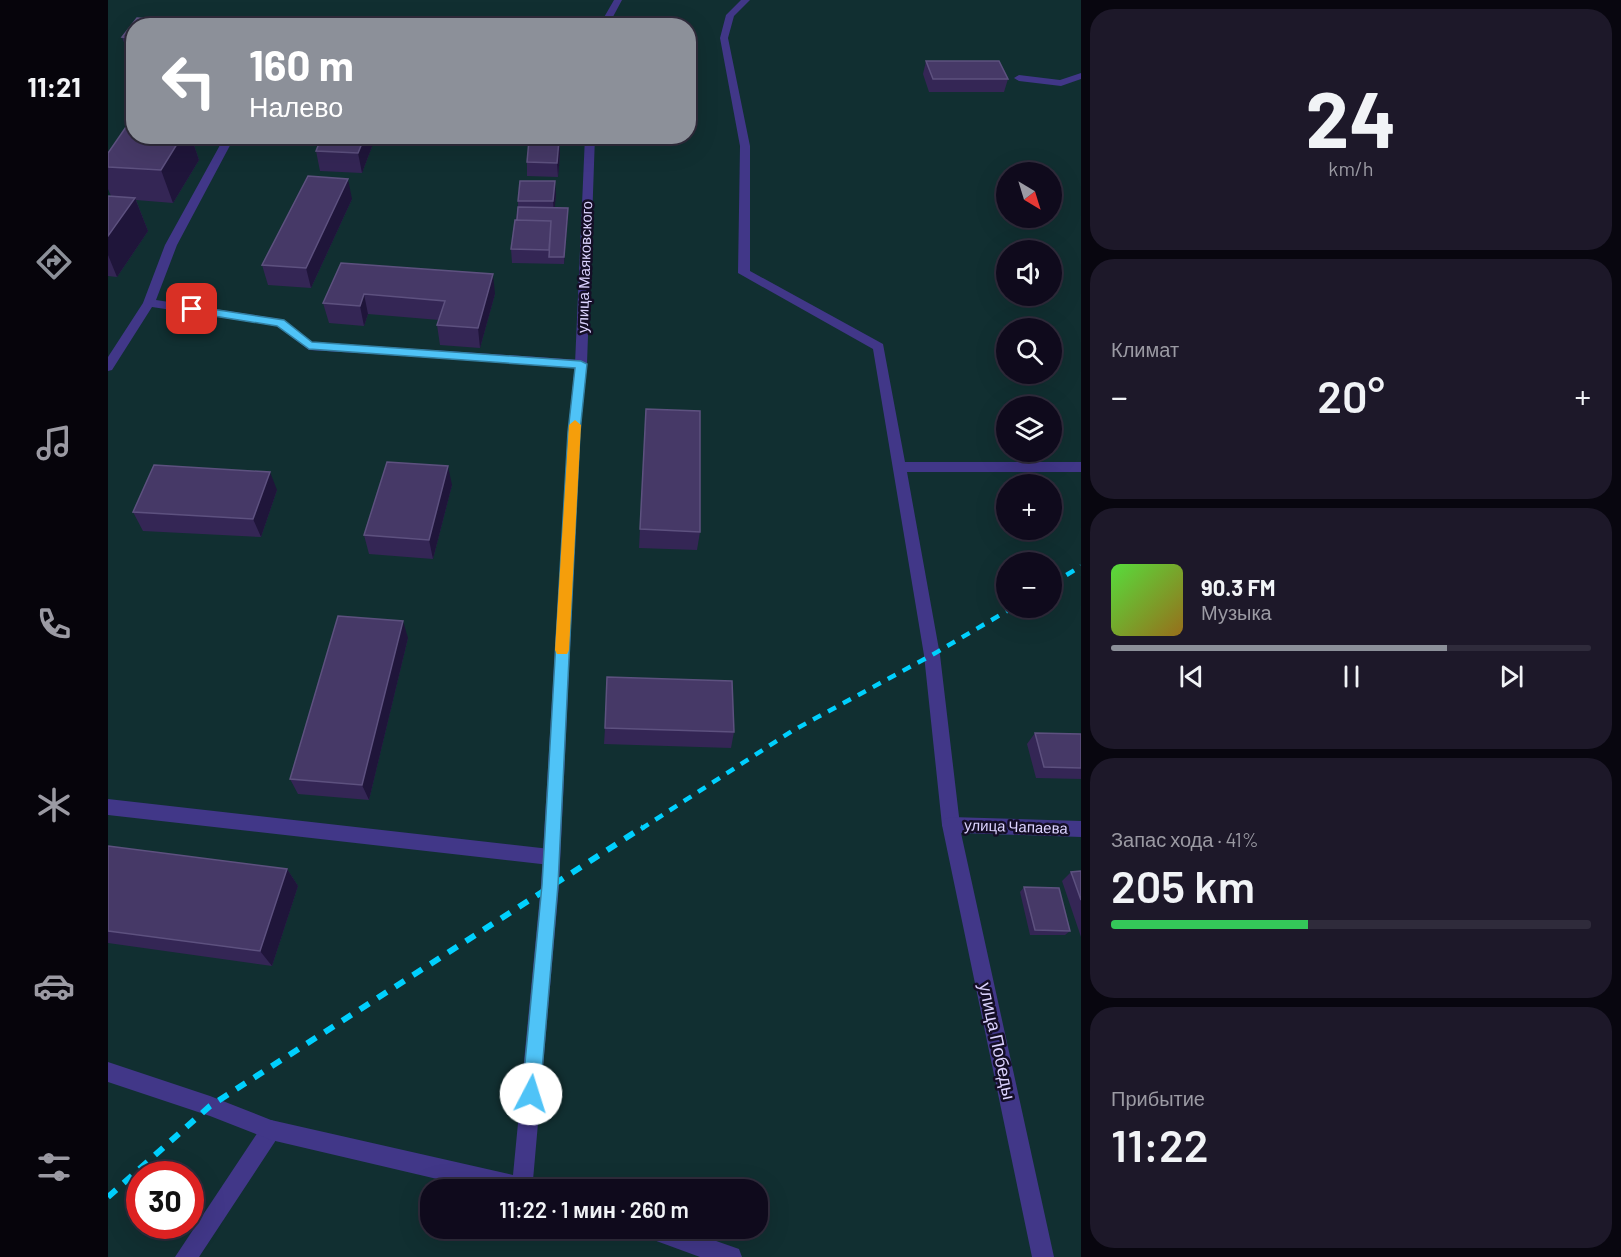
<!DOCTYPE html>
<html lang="ru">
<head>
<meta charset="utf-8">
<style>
	:root { --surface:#0f0a1c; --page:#1d1829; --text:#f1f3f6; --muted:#9b9aa3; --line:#2f2b3b; --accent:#8c9099 }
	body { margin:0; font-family:Barlow,sans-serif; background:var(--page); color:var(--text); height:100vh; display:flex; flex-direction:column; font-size:22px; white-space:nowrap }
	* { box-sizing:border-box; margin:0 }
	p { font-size:20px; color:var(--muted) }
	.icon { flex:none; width:33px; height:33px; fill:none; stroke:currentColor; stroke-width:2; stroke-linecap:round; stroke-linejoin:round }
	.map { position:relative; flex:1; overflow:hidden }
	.side { display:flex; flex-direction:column; gap:9px; padding:9px; background:#08060f; width:540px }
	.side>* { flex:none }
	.hud { position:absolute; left:18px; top:18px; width:570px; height:126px; border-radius:24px; box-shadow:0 6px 24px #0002,0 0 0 2px var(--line); background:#8c9099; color:#fff; overflow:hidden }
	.needle { width:39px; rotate:142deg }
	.buttons { position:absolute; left:888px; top:162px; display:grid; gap:12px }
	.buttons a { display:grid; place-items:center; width:66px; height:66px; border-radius:50%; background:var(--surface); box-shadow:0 6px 24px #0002,0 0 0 2px var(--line); font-size:30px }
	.speed { position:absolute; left:18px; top:1161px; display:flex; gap:12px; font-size:30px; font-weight:700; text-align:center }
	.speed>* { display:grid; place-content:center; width:78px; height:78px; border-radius:50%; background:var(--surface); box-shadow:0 6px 24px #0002,0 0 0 2px var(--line); line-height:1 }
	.speed .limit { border:9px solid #d22; background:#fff; color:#111 }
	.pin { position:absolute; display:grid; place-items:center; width:51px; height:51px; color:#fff; margin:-26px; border-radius:12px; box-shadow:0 3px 9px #0006 }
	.me { position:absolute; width:66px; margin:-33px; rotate:5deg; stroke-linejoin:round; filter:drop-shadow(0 0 4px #0008) }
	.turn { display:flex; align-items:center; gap:21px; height:126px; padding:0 24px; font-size:27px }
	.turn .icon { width:78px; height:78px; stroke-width:2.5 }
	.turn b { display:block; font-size:42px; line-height:51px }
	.big { font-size:45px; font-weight:600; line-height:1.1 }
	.side .card { flex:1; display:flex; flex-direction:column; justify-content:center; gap:9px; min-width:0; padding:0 21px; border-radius:24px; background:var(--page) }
	.side .dial { align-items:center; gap:0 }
	.dial b { font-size:78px; line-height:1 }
	.song { display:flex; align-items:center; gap:18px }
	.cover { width:72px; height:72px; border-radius:9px; background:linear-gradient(135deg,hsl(110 70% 55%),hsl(40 70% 35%)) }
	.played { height:6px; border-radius:3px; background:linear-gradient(90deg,var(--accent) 70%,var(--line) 70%) }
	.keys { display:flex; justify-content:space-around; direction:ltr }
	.heat { display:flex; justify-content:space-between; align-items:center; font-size:33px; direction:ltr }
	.charge { height:9px; border-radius:4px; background:linear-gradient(90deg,#34c759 41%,var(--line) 0) }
	.trip { position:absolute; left:312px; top:1179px; width:348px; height:60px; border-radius:24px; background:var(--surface); box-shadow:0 6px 24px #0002,0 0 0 2px var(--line); font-weight:600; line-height:60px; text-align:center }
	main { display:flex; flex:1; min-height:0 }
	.menu { display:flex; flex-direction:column; width:108px; justify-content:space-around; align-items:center; background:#06040b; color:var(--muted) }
	.menu .icon { width:42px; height:42px }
	.menu .selected { color:var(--accent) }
	.menu b { font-size:27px; color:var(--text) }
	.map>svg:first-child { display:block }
</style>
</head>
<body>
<main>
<nav class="menu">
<b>11:21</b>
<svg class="icon selected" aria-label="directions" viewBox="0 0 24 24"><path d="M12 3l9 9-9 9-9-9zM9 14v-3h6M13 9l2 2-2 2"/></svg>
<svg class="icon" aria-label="music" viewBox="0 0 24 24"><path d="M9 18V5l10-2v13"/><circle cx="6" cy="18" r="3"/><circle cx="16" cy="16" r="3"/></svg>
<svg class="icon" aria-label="phone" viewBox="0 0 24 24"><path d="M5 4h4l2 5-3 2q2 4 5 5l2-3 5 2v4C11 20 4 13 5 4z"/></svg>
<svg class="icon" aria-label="climate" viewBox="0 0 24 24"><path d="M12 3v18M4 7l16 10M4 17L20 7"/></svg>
<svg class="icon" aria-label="car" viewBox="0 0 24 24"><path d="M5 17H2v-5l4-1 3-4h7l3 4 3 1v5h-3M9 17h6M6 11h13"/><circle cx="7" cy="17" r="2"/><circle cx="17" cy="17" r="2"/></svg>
<svg class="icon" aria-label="filters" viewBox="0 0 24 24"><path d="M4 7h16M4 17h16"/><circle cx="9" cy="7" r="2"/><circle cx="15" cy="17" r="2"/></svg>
</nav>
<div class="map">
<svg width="973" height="1257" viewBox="0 0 973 1257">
	<rect width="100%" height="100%" fill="#140e26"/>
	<path fill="#112f31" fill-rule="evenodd" d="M 0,0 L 973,0 L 973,1257 L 0,1257 ZM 26,26 L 580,26 L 580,136 L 26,136 ZM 898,172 L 944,172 L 944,218 L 898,218 ZM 898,250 L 944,250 L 944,296 L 898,296 ZM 898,328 L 944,328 L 944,374 L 898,374 ZM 898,406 L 944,406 L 944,452 L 898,452 ZM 898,484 L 944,484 L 944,530 L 898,530 ZM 898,562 L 944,562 L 944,608 L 898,608 ZM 32,1174 L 82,1174 L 82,1226 L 32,1226 ZM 322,1190 L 650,1190 L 650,1228 L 322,1228 Z"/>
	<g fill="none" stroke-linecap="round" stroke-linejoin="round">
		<path fill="#413788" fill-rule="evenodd" d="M 633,0 L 642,0 L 626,16 L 620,38 L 642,146 L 642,271 L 775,344 L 797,462 L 973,462 L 973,472 L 799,472 L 832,655 L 852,825 L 849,831 L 843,833 L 837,831 L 834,825 L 816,655 L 765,349 L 630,273 L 632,146 L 612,38 L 618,15 Z
			M 973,73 L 973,79 L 953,86 L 911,81 L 906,78 L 911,75 L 952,80 Z
			M 117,136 L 127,136 L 69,245 L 48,300 L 172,319 L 204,342 L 473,360 L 479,364 L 477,367 L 201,350 L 169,326 L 44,307 L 4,370 L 0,371 L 0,357 L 35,303 L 57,245 Z
			M 0,799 L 442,849 L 448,851 L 451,857 L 448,863 L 442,865 L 0,815 Z
			M 163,1120 L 170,1123 L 173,1130 L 170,1137 L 91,1257 L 67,1257 L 156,1123 Z"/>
		<path fill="#413788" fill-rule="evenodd" d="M 506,0 L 514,0 L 500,26 L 491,26 Z
			M 477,136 L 487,136 L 479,364 L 472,432 L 451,885 L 425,1180 L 430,1183 L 433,1190 L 376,1190 L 163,1140 L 102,1116 L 0,1082 L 0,1062 L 102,1096 L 163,1120 L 405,1175 L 433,885 L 460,432 L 467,364 Z
			M 843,817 L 973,821 L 973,837 L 853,833 L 946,1257 L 924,1257 L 834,825 L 837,819 Z
			M 529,1228 L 571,1228 L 631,1249 L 634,1257 L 592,1257 L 532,1235 Z"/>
		<path stroke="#00d0fe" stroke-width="4.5" stroke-dasharray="9 8" stroke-linecap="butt" d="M 944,584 L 973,566
			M 533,829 L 684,731 L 824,655 L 904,608"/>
		<path stroke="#00d0fe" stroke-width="6" stroke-dasharray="11 10" stroke-linecap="butt" d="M 0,1197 L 102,1106 L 535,827"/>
	</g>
	<path fill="#342655" d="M 26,26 L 26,57 L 21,56 L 14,37 Z
		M 818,61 L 900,79 L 896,92 L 821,92 L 815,74 Z
		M 26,136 L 83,136 L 91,160 L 65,203 L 28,200 L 40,231 L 9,277 L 0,276 L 0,196 L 3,196 L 0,189 L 0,153 Z
		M 214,136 L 268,136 L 254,173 L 212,171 L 208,151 Z
		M 451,140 L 452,154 L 450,177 L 419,176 L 419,162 Z
		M 448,195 L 446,208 L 460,208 L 456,264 L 404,263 L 403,249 L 410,207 L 410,201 Z
		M 244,199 L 203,288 L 160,285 L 154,265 Z
		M 233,263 L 387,294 L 372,348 L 332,345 L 329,325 L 331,320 L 260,314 L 256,326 L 221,323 L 215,303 Z
		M 538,409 L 592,532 L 589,550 L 531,548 Z
		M 344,485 L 325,559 L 261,554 L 256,535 Z
		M 169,490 L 153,537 L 35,531 L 25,512 Z
		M 300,638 L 261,800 L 190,794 L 182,779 Z
		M 497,728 L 626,732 L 623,748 L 496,744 Z
		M 927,733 L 973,734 L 973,779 L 928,778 L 919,744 Z
		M 0,846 L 179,869 L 190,886 L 164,966 L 0,943 Z
		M 973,871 L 973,937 L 954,881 L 963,872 Z
		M 916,887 L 962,931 L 957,935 L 922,935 L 912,892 Z"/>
	<path fill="#1f153a" d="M 74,136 L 83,136 L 91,160 L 65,203 L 53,170 Z
		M 257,136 L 268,136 L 254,173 L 250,153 Z
		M 451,140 L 452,154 L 450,177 L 449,163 Z
		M 240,179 L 244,199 L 203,288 L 198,268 Z
		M 447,181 L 448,195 L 446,215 L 445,201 Z
		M 27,198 L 40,231 L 9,277 L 0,255 L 0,236 Z
		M 460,208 L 460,215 L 456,264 L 456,257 Z
		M 385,274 L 387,294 L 372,348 L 370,328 Z
		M 256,294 L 260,314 L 256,326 L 252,306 Z
		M 340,466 L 344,485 L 325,559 L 321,540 Z
		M 162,472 L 169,490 L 153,537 L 145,519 Z
		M 295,621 L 300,638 L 261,800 L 254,785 Z
		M 179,869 L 190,886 L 164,966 L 152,951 Z"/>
	<path fill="#463967" stroke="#5d517f" stroke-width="1.5" d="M 29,18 L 155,26 L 26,26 L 26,38 L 14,37 Z
		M 26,39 L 26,45 L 21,44 Z
		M 818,61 L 891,61 L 900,79 L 825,79 Z
		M 20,124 L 26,124 L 26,136 L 74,136 L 53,170 L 0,167 L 0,153 Z
		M 214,136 L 257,136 L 250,153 L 208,151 Z
		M 421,140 L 451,140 L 449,163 L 419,162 Z
		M 200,176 L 240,179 L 198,268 L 154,265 Z
		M 412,181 L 447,181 L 445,201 L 410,201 Z
		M 0,196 L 27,198 L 0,236 Z
		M 410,207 L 460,208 L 456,257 L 441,257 L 443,221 L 409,220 Z
		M 407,220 L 443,221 L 441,250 L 403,249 Z
		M 233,263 L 385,274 L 370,328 L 329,325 L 337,301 L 256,294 L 252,306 L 215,303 Z
		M 538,409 L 592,411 L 592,532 L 532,529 Z
		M 279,462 L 340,466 L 321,540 L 256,535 Z
		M 46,465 L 162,472 L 145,519 L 25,512 Z
		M 230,616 L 295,621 L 254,785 L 182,779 Z
		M 499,677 L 624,681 L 626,732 L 497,728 Z
		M 927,733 L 973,734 L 973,768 L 936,767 Z
		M 0,846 L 179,869 L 152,951 L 0,931 Z
		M 973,871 L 973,900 L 963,872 Z
		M 916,887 L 951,888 L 962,931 L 927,930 Z"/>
	<path fill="#4fc3f7" stroke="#337fa1" stroke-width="1.5" d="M 84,306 L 176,320 L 204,342 L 473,361 L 479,364 L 472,432 L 450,885 L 432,1094 L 429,1100 L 423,1103 L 416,1100 L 414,1094 L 434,885 L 460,432 L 467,368 L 201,349 L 169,326 L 81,312 L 81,307 Z"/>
	<path fill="#f59e0b" d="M 467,420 L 473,425 L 461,650 L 459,654 L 449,654 L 447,650 L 461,425 Z"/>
	<g text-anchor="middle" stroke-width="5" stroke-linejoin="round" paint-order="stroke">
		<g font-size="15" fill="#dcd3ff" stroke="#140e26">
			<text transform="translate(477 267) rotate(-88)" y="5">улица Маяковского</text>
			<text transform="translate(908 827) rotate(2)" y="5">улица Чапаева</text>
		</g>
		<g font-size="18" fill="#dcd3ff" stroke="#140e26">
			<text transform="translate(889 1041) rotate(78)" y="6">улица Победы</text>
		</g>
	</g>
</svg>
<div class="buttons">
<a><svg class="needle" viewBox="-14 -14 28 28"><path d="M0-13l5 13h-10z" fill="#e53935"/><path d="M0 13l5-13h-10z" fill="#9b9aa3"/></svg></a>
<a><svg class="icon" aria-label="sound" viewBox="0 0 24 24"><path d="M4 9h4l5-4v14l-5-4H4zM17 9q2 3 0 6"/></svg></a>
<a><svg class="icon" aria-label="search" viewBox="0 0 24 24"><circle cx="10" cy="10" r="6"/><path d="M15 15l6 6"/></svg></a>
<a><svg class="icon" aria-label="layers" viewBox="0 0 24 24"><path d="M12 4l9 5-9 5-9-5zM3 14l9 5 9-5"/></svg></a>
<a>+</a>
<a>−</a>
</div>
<div class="speed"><div class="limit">30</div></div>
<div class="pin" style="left:84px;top:309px;background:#d93025"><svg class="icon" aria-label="arrive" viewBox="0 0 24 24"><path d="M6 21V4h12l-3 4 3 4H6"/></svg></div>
<svg class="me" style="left:423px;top:1094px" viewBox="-20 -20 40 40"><circle r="19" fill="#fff"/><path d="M0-13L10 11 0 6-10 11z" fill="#4fc3f7"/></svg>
<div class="trip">11:22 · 1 мин · 260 m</div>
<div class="hud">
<div class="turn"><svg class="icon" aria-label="left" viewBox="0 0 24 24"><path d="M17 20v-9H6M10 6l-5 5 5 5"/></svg><div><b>160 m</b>Налево</div></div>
</div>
</div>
<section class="side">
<div class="card dial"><b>24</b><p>km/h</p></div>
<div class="card"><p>Климат</p>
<div class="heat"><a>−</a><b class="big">20°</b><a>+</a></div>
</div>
<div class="card">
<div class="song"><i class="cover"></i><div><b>90.3 FM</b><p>Музыка</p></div></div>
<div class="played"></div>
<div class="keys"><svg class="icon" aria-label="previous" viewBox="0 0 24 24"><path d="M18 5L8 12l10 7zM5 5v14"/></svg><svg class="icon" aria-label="pause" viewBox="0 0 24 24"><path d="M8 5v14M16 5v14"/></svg><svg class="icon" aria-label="next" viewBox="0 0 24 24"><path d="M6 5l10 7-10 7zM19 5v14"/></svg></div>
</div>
<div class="card"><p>Запас хода · 41%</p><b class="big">205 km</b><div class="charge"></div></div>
<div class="card"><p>Прибытие</p><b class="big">11:22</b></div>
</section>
</main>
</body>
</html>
